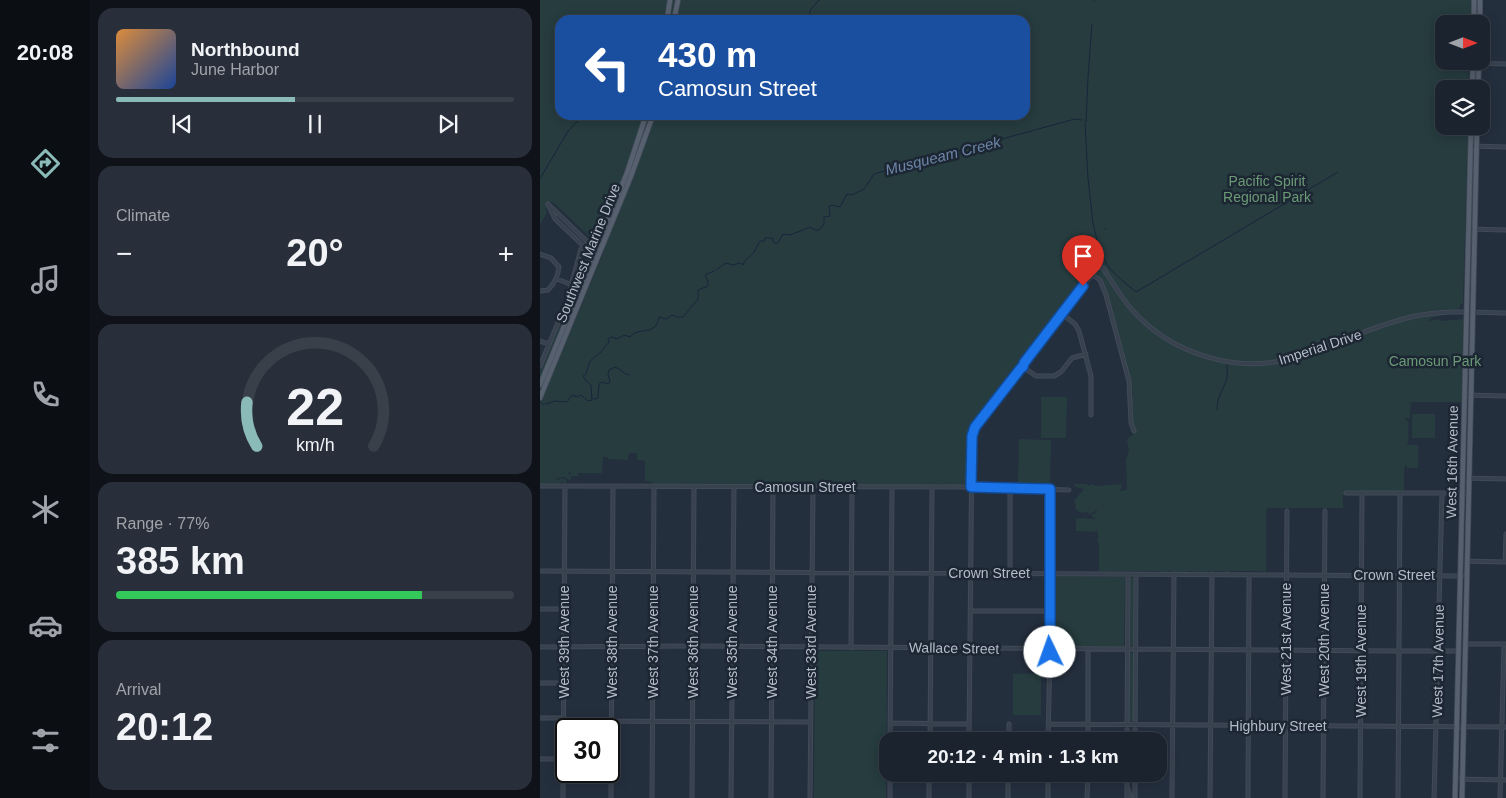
<!DOCTYPE html>
<html lang="en">
<head>
<meta charset="utf-8">
<style>
	:root { --surface:#1b232e; --page:#282f3a; --text:#f1f3f6; --muted:#a0a4aa; --line:#39404a; --accent:#8bbbb9 }
	body { margin:0; font-family:Helvetica,sans-serif; background:var(--page); color:var(--text); height:100vh; display:flex; flex-direction:column; font-size:19px; white-space:nowrap }
	* { box-sizing:border-box; margin:0 }
	p { font-size:16px; color:var(--muted) }
	.icon { flex:none; width:28px; height:28px; fill:none; stroke:currentColor; stroke-width:2; stroke-linecap:round; stroke-linejoin:round }
	.map { position:relative; flex:1; overflow:hidden }
	.panel { display:flex; flex-direction:column; gap:8px; padding:8px; background:#0f1319; width:450px }
	.panel>* { flex:none }
	.banner { position:absolute; left:15px; top:15px; width:475px; height:105px; border-radius:15px; box-shadow:0 2px 12px #0003,0 0 0 1px var(--line); background:#1a4fa0; color:#fff; overflow:hidden }
	.needle { width:32px; rotate:90deg }
	.buttons { position:absolute; left:895px; top:15px; display:grid; gap:10px }
	.buttons a { display:grid; place-items:center; width:55px; height:55px; border-radius:10px; background:var(--surface); box-shadow:0 2px 12px #0003,0 0 0 1px var(--line); font-size:25px }
	.speed { position:absolute; left:15px; top:718px; display:flex; gap:10px; font-size:25px; font-weight:700; text-align:center }
	.speed>* { display:grid; place-content:center; width:65px; height:65px; border-radius:50%; background:var(--surface); box-shadow:0 2px 12px #0003,0 0 0 1px var(--line); line-height:1 }
	.speed .limit { border:2px solid #111; border-radius:8px; background:#fff; color:#111 }
	.pin { position:absolute; display:grid; place-items:center; width:42px; height:42px; color:#fff; margin:-51px -21px; border-radius:50% 50% 50% 0; rotate:-45deg; box-shadow:0 0 5px #0007 }
	.pin .icon { rotate:45deg }
	.me { position:absolute; width:55px; margin:-28px; rotate:357deg; stroke-linejoin:round; filter:drop-shadow(0 0 4px #0008) }
	.turn { display:flex; align-items:center; gap:18px; height:105px; padding:0 20px; font-size:22px }
	.turn .icon { width:65px; height:65px; stroke-width:2.5 }
	.turn b { display:block; font-size:35px; line-height:42px }
	.big { font-size:38px; font-weight:600; line-height:1.1 }
	.panel .widget { flex:1; display:flex; flex-direction:column; justify-content:center; gap:8px; min-width:0; padding:0 18px; border-radius:15px; background:var(--page) }
	.panel .dial { align-items:center; gap:0 }
	.dial svg { height:130px; overflow:visible; fill:none; stroke:var(--line); stroke-width:7; stroke-linecap:round; text-anchor:middle }
	.dial text { fill:var(--text); stroke:none }
	.song { display:flex; align-items:center; gap:15px }
	.cover { width:60px; height:60px; border-radius:8px; background:linear-gradient(135deg,hsl(30 70% 55%),hsl(220 70% 35%)) }
	.played { height:5px; border-radius:2px; background:linear-gradient(90deg,var(--accent) 45%,var(--line) 45%) }
	.keys { display:flex; justify-content:space-around; direction:ltr }
	.heat { display:flex; justify-content:space-between; align-items:center; font-size:28px; direction:ltr }
	.charge { height:8px; border-radius:4px; background:linear-gradient(90deg,#34c759 77%,var(--line) 0) }
	.trip { position:absolute; left:339px; top:732px; width:288px; height:50px; border-radius:15px; background:var(--surface); box-shadow:0 2px 12px #0003,0 0 0 1px var(--line); font-weight:600; line-height:50px; text-align:center }
	main { display:flex; flex:1; min-height:0 }
	.tab-bar { display:flex; flex-direction:column; width:90px; justify-content:space-around; align-items:center; background:#0b0e12; color:var(--muted) }
	.tab-bar .icon { width:35px; height:35px }
	.tab-bar .active { color:var(--accent) }
	.tab-bar b { font-size:22px; color:var(--text) }
	.map>svg:first-child { display:block }
</style>
</head>
<body>
<main>
<nav class="tab-bar">
<b>20:08</b>
<svg class="icon active" aria-label="directions" viewBox="0 0 24 24"><path d="M12 3l9 9-9 9-9-9zM9 14v-3h6M13 9l2 2-2 2"/></svg>
<svg class="icon" aria-label="music" viewBox="0 0 24 24"><path d="M9 18V5l10-2v13"/><circle cx="6" cy="18" r="3"/><circle cx="16" cy="16" r="3"/></svg>
<svg class="icon" aria-label="phone" viewBox="0 0 24 24"><path d="M5 4h4l2 5-3 2q2 4 5 5l2-3 5 2v4C11 20 4 13 5 4z"/></svg>
<svg class="icon" aria-label="climate" viewBox="0 0 24 24"><path d="M12 3v18M4 7l16 10M4 17L20 7"/></svg>
<svg class="icon" aria-label="car" viewBox="0 0 24 24"><path d="M5 17H2v-5l4-1 3-4h7l3 4 3 1v5h-3M9 17h6M6 11h13"/><circle cx="7" cy="17" r="2"/><circle cx="17" cy="17" r="2"/></svg>
<svg class="icon" aria-label="filters" viewBox="0 0 24 24"><path d="M4 7h16M4 17h16"/><circle cx="9" cy="7" r="2"/><circle cx="15" cy="17" r="2"/></svg>
</nav>
<section class="panel">
<div class="widget">
<div class="song"><i class="cover"></i><div><b>Northbound</b><p>June Harbor</p></div></div>
<div class="played"></div>
<div class="keys"><svg class="icon" aria-label="previous" viewBox="0 0 24 24"><path d="M18 5L8 12l10 7zM5 5v14"/></svg><svg class="icon" aria-label="pause" viewBox="0 0 24 24"><path d="M8 5v14M16 5v14"/></svg><svg class="icon" aria-label="next" viewBox="0 0 24 24"><path d="M6 5l10 7-10 7zM19 5v14"/></svg></div>
</div>
<div class="widget"><p>Climate</p>
<div class="heat"><a>−</a><b class="big">20°</b><a>+</a></div>
</div>
<div class="widget dial"><svg viewBox="0 0 100 80">
<path d="M14 69A42 42 0 1 1 86 69"/>
<path d="M14 69A42 42 0 0 1 8 42" stroke="#8bbbb9"/>
<text x="50" y="56" font-size="32" font-weight="700">22</text>
<text x="50" y="72" font-size="11">km/h</text>
</svg></div>
<div class="widget"><p>Range · 77%</p><b class="big">385 km</b><div class="charge"></div></div>
<div class="widget"><p>Arrival</p><b class="big">20:12</b></div>
</section>
<div class="map">
<svg width="966" height="798" viewBox="0 0 966 798">
	<rect width="100%" height="100%" fill="#242f3e"/>
	<path fill="#263c3f" fill-rule="evenodd" d="M 0,0 L 931,0 L 932,24 L 904,24 L 904,61 L 930,61 L 928,69 L 929,89 L 904,89 L 904,126 L 928,126 L 923,304 L 921,304 L 919,309 L 889,311 L 865,317 L 864,320 C 876,319 886,315 898,314 L 901,316 L 891,318 L 888,321 L 899,319 L 900,321 L 925,319 L 923,402 L 871,402 L 870,418 L 865,418 L 869,423 C 867,431 870,438 867,445 L 878,445 L 878,468 L 867,468 L 866,464 L 864,469 L 864,495 L 803,495 L 803,508 L 727,508 L 726,511 L 726,573 L 722,571 L 690,571 L 687,573 L 684,571 L 660,572 L 648,571 L 643,573 L 629,571 L 625,573 L 618,571 L 559,571 L 559,545 L 557,540 L 559,537 L 556,528 L 556,532 L 536,531 L 536,518 L 555,519 L 555,517 L 553,518 L 551,515 L 556,513 L 557,510 L 549,515 L 548,511 C 543,515 539,512 535,508 L 536,505 L 534,501 L 544,489 L 536,487 L 533,484 L 546,484 L 549,486 L 552,484 L 557,486 L 581,484 L 582,488 L 578,491 L 587,490 L 586,460 L 589,450 L 587,441 L 589,437 L 593,435 L 594,423 L 591,421 L 593,413 L 591,397 L 593,394 L 561,278 L 556,275 L 551,275 L 431,429 L 429,484 L 423,484 L 421,486 L 396,484 L 381,487 L 359,487 L 349,485 L 319,487 L 310,484 L 242,485 L 237,486 L 115,485 L 112,483 L 114,480 L 112,482 L 105,481 L 105,461 L 97,460 L 97,453 L 105,453 L 89,453 L 88,460 L 68,459 L 68,457 L 63,457 L 62,473 L 38,473 L 38,476 L 31,476 L 30,471 L 28,472 L 31,476 L 30,481 L 25,477 L 16,478 L 18,480 L 22,478 L 26,480 L 26,484 L 22,482 L 18,484 L 0,484 L 0,405 L 64,251 L 60,247 L 58,249 L 59,246 L 14,203 L 11,202 L 5,210 L 7,212 L 0,225 ZM 20,20 L 485,20 L 485,115 L 20,115 Z
		M 46,250 L 50,257 L 0,378 L 0,371 L 31,294 L 42,253 Z
		M 501,397 L 527,397 L 526,438 L 501,438 Z
		M 872,414 L 895,414 L 895,438 L 872,438 Z
		M 479,439 L 511,440 L 510,485 L 478,484 Z
		M 512,576 L 585,577 L 584,648 L 512,647 Z
		M 589,578 L 595,578 L 594,646 L 589,646 Z
		M 275,651 L 347,651 L 346,798 L 274,798 Z
		M 589,653 L 594,653 L 593,721 L 588,721 Z
		M 501,673 L 501,715 L 473,715 L 473,674 Z"/>
	<g fill="none" stroke-linecap="round" stroke-linejoin="round">
		<path stroke="#17263c" stroke-width="1" d="M 554,1 L 554,0
			M 249,20 L 253,19 L 256,20
			M 259,20 L 263,18 L 268,18 L 271,9 L 279,0
			M 548,77 L 552,24
			M 546,122 L 548,78
			M 545,123 L 548,178 L 553,223 L 557,240
			M 1,177 L 28,131 L 44,115
			M 564,229 L 565,229
			M 557,242 C 566,270 575,274 596,292 L 798,172
			M 176,270 L 186,263 L 193,265 L 200,263 L 203,265 C 205,258 211,257 214,252 C 216,248 218,245 220,241 L 224,241 L 225,238 L 233,238 L 233,242 L 237,244 L 243,234 L 250,235 L 270,227 L 275,230 L 279,230 L 284,224 L 284,217 L 290,216 L 289,206 L 292,205 L 300,207 L 307,194 L 312,195 L 324,189 L 334,174 L 535,119 L 542,120
			M 54,399 L 58,398 L 59,384 L 62,382 L 68,384 L 70,382 L 68,374 L 69,370 L 75,367 C 81,369 83,374 89,375
			M 2,404 L 4,404
			M 6,404 L 15,401 L 27,402 L 32,395 L 37,397 L 41,395 L 48,401 L 52,400 L 51,385 L 46,381 L 43,376 L 46,374 L 50,361 L 60,353 L 69,342 L 68,339 L 72,337 L 77,339 L 84,335 L 90,337 C 99,326 116,337 119,317 L 126,319 L 132,315 L 137,317 L 143,317 L 158,299 L 158,290 L 168,286 L 168,281 L 165,275 L 174,271
			M 677,410 C 677,396 682,393 686,381 C 688,376 687,369 687,364"/>
		<g stroke="#414a57" stroke-width="5">
			<path id="minor" d="M 933,63 L 966,64
				M 931,146 L 966,147
				M 8,204 L 56,250
				M 8,204 L 15,219 L 53,255
				M 929,229 L 966,230
				M 0,254 L 11,258 L 19,267 C 18,277 15,283 8,290 L 0,291
				M 551,274 L 560,280 L 566,295 L 589,381 L 591,423 L 594,431
				M 17,279 L 32,285
				M 522,314 L 535,324 L 539,331 L 551,376 L 551,415
				M 0,341 L 9,344
				M 482,364 L 484,367 L 481,368 L 480,365 Z
				M 483,364 L 558,267 L 563,268 C 573,283 581,298 594,312 C 634,355 699,375 757,357 C 795,345 832,326 871,317 C 903,310 934,312 966,313
				M 0,366 L 27,301 L 41,249 L 49,243
				M 483,367 L 496,376 L 514,376 L 521,372 L 532,358 L 546,354
				M 925,395 L 966,396
				M 923,478 L 966,479
				M 0,486 L 434,487 L 529,490
				M 806,493 L 929,493
				M 921,561 L 966,562
				M 965,562 L 966,534
				M 0,571 L 922,576
				M 470,573 L 470,488
				M 0,609 L 24,609
				M 430,611 L 509,611
				M 925,644 L 966,644
				M 0,647 L 150,646 L 858,651
				M 311,648 L 312,487
				M 859,649 L 860,493
				M 861,651 L 919,651
				M 0,683 L 24,683
				M 0,718 L 23,718
				M 23,721 L 271,722
				M 350,723 L 429,724
				M 509,724 L 966,727
				M 350,741 L 352,488
				M 390,741 L 392,488
				M 429,741 L 432,436 L 435,427 L 481,368
				M 469,741 L 469,724
				M 508,741 L 510,652 L 509,645 L 510,489
				M 548,741 L 548,649
				M 587,741 L 588,574
				M 595,741 L 596,574
				M 0,759 L 23,759
				M 595,774 L 595,798
				M 915,779 L 966,780
				M 588,789 L 591,798
				M 23,798 L 25,486
				M 71,798 L 73,486
				M 112,798 L 114,486
				M 152,798 L 154,487
				M 191,798 L 194,487
				M 231,798 L 233,487
				M 270,798 L 273,487
				M 350,798 L 350,774
				M 389,798 L 389,774
				M 429,798 L 429,774
				M 468,798 L 468,774
				M 508,798 L 508,774
				M 547,798 L 548,774
				M 587,798 L 587,774
				M 632,798 L 634,574
				M 670,798 L 672,574
				M 708,798 L 709,575
				M 745,798 L 747,511
				M 783,798 L 785,511
				M 820,798 L 822,494
				M 858,798 L 859,652
				M 894,798 L 902,493
				M 960,798 L 964,644"/>
		</g>
		<g stroke="#414a57" stroke-width="6">
			<path id="major" d="M 127,20 L 130,0
				M 134,20 L 138,0
				M 934,24 L 934,0
				M 940,24 L 940,0
				M 932,89 L 933,61
				M 938,89 L 939,61
				M 0,385 L 87,173 L 106,115
				M 0,398 L 91,176 L 113,115
				M 915,798 L 931,126
				M 922,798 L 937,126"/>
		</g>
		<use href="#minor" stroke="#38414e" stroke-width="3"/>
		<use href="#major" stroke="#56606e" stroke-width="4.5"/>
	</g>
	<g fill="none" stroke-linecap="round" stroke-linejoin="round">
		<g stroke="#114b97" stroke-width="12">
			<path id="route" d="M 510,652 L 510,489 L 431,487 L 432,436 L 435,427 L 481,368 L 483,367 L 484,363 L 543,286"/>
		</g>
		<use href="#route" stroke="#1a73e8" stroke-width="9"/>
	</g>
	<g text-anchor="middle" stroke-width="5" stroke-linejoin="round" paint-order="stroke">
		<g font-size="14" fill="#6b9a76" stroke="#1d2633">
			<text x="727" y="186">Pacific Spirit<tspan x="727" dy="16">Regional Park</tspan></text>
			<text x="895" y="366">Camosun Park</text>
		</g>
		<g font-size="14" fill="#b4bcc9" stroke="#1d2633">
			<text transform="translate(48 253) rotate(-68)" y="5">Southwest Marine Drive</text>
			<text transform="translate(780 347) rotate(-18)" y="5">Imperial Drive</text>
			<text transform="translate(912 462) rotate(-89)" y="5">West 16th Avenue</text>
			<text x="265" y="492">Camosun Street</text>
			<text x="449" y="578">Crown Street</text>
			<text x="854" y="580">Crown Street</text>
			<text transform="translate(746 639) rotate(-90)" y="5">West 21st Avenue</text>
			<text transform="translate(784 640) rotate(-90)" y="5">West 20th Avenue</text>
			<text transform="translate(24 642) rotate(-90)" y="5">West 39th Avenue</text>
			<text transform="translate(72 642) rotate(-90)" y="5">West 38th Avenue</text>
			<text transform="translate(113 642) rotate(-90)" y="5">West 37th Avenue</text>
			<text transform="translate(153 642) rotate(-90)" y="5">West 36th Avenue</text>
			<text transform="translate(192 642) rotate(-90)" y="5">West 35th Avenue</text>
			<text transform="translate(232 642) rotate(-90)" y="5">West 34th Avenue</text>
			<text transform="translate(271 642) rotate(-90)" y="5">West 33rd Avenue</text>
			<text transform="translate(414 648) rotate(1)" y="5">Wallace Street</text>
			<text transform="translate(821 661) rotate(-90)" y="5">West 19th Avenue</text>
			<text transform="translate(898 661) rotate(-89)" y="5">West 17th Avenue</text>
			<text x="738" y="731">Highbury Street</text>
		</g>
		<g font-size="15" font-style="italic" fill="#6d86a8" stroke="#1d2633">
			<text transform="translate(403 156) rotate(-14)" y="5">Musqueam Creek</text>
		</g>
	</g>
</svg>
<div class="buttons">
<a><svg class="needle" viewBox="-14 -14 28 28"><path d="M0-13l5 13h-10z" fill="#e53935"/><path d="M0 13l5-13h-10z" fill="#a0a4aa"/></svg></a>
<a><svg class="icon" aria-label="layers" viewBox="0 0 24 24"><path d="M12 4l9 5-9 5-9-5zM3 14l9 5 9-5"/></svg></a>
</div>
<div class="speed"><div class="limit">30</div></div>
<div class="pin" style="left:543px;top:286px;background:#d93025"><svg class="icon" aria-label="arrive" viewBox="0 0 24 24"><path d="M6 21V4h12l-3 4 3 4H6"/></svg></div>
<svg class="me" style="left:510px;top:652px" viewBox="-20 -20 40 40"><circle r="19" fill="#fff"/><path d="M0-13L10 11 0 6-10 11z" fill="#1a73e8"/></svg>
<div class="trip">20:12 · 4 min · 1.3 km</div>
<div class="banner">
<div class="turn"><svg class="icon" aria-label="left" viewBox="0 0 24 24"><path d="M17 20v-9H6M10 6l-5 5 5 5"/></svg><div><b>430 m</b>Camosun Street</div></div>
</div>
</div>
</main>
</body>
</html>
